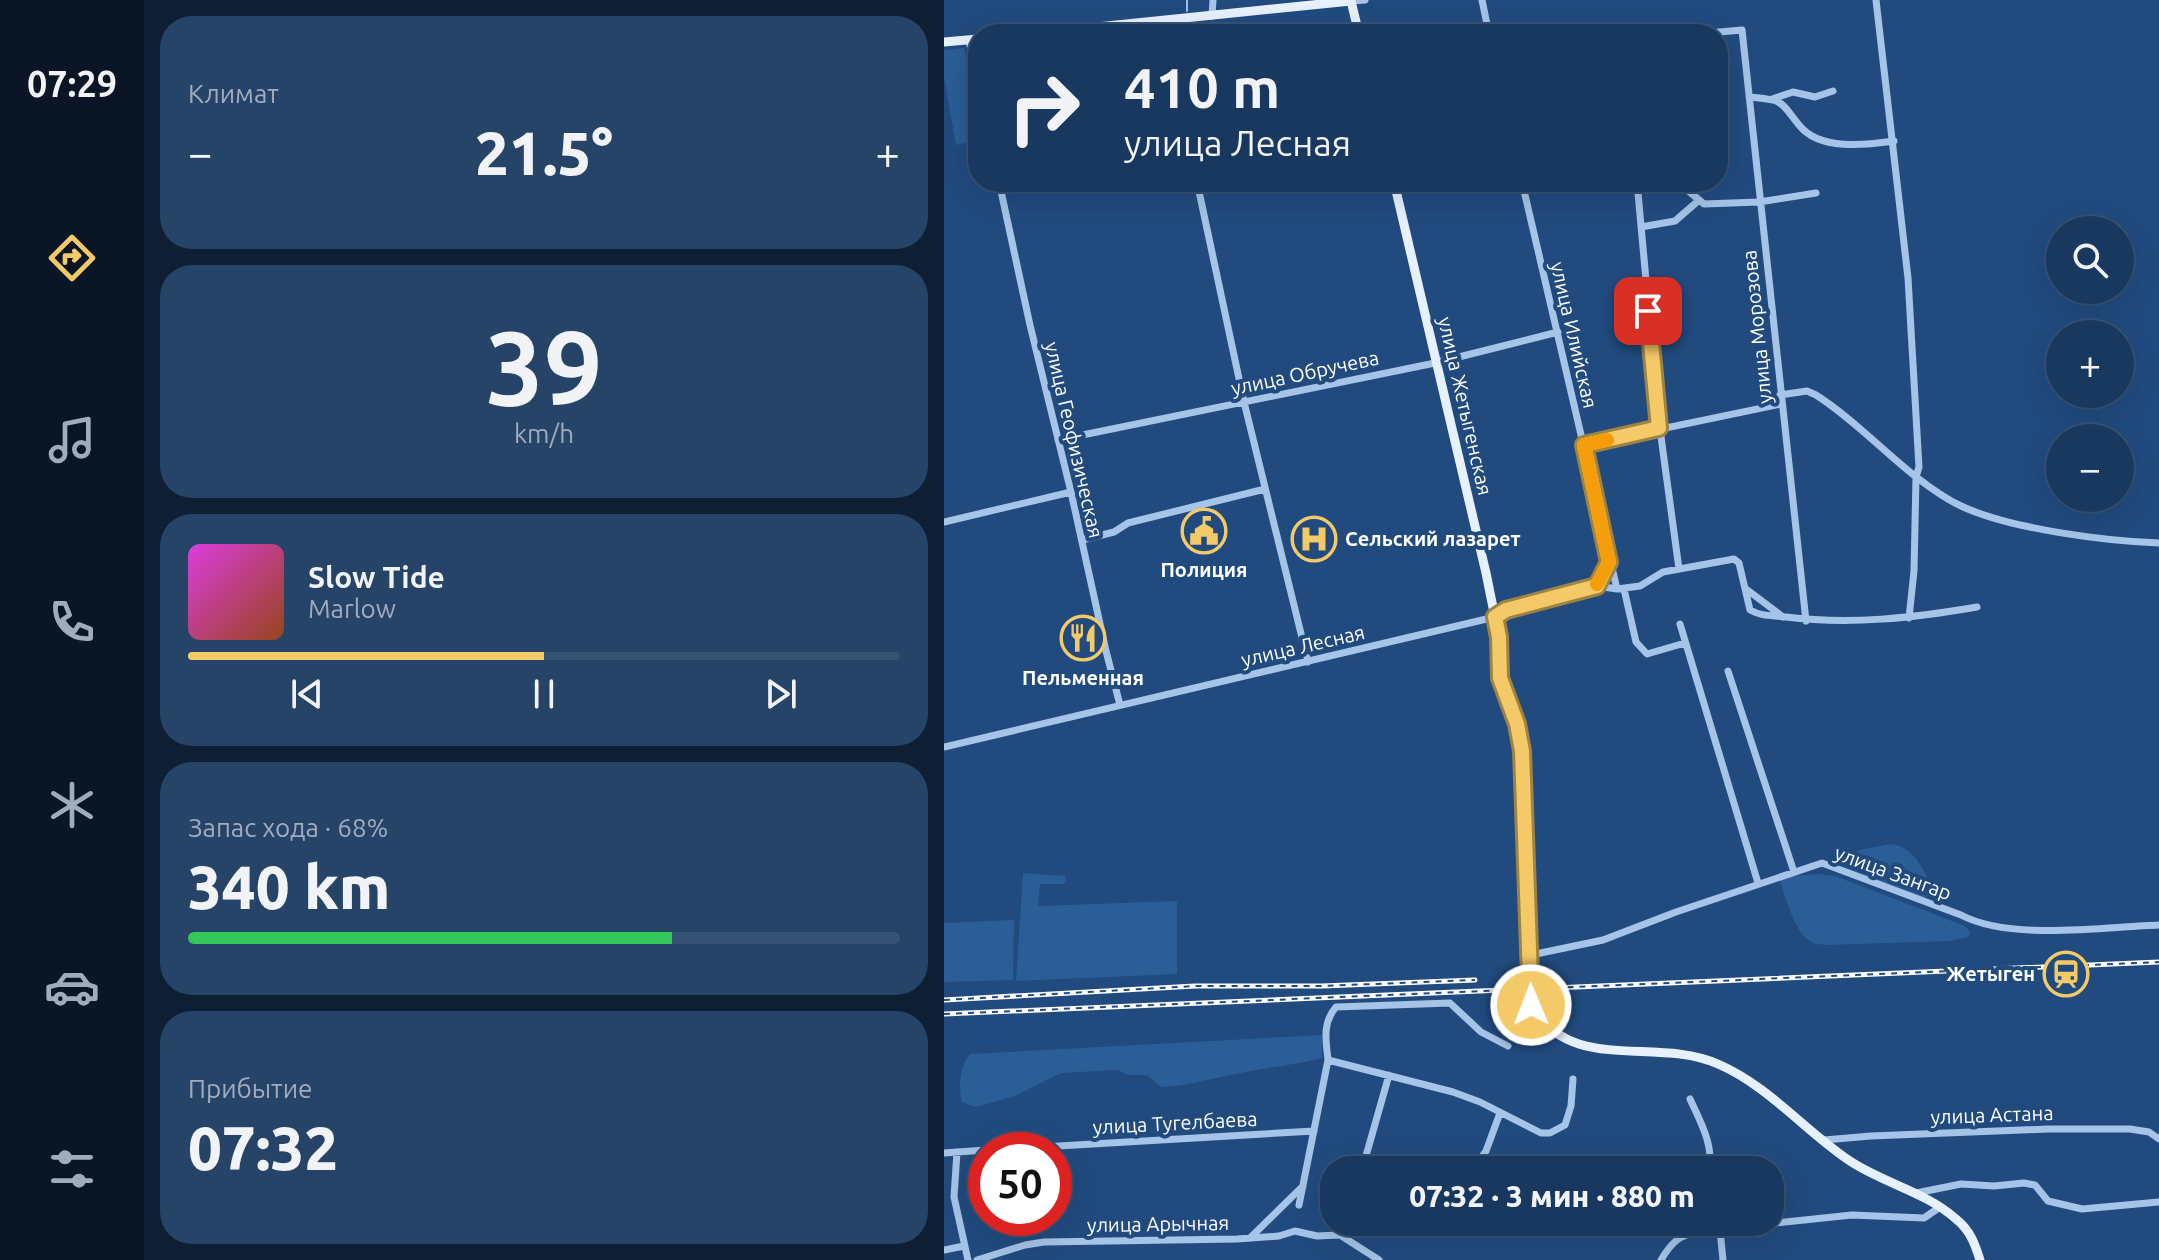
<!DOCTYPE html>
<html lang="ru">
<head>
<meta charset="utf-8">
<style>
	:root { --surface:#19385f; --page:#264368; --text:#f1f3f6; --muted:#9facbd; --line:#375274; --accent:#f4c967 }
	body { margin:0; font-family:Ubuntu,sans-serif; background:var(--page); color:var(--text); height:100vh; display:flex; flex-direction:column; font-size:30px; white-space:nowrap }
	* { box-sizing:border-box; margin:0 }
	p { font-size:26px; color:var(--muted) }
	.icon { flex:none; width:44px; height:44px; fill:none; stroke:currentColor; stroke-width:2; stroke-linecap:round; stroke-linejoin:round }
	.map { position:relative; flex:1; overflow:hidden }
	.drawer { display:flex; flex-direction:column; gap:16px; padding:16px; background:#0e1f34; width:800px }
	.drawer>* { flex:none }
	.hud { position:absolute; left:24px; top:24px; width:760px; height:168px; border-radius:32px; box-shadow:0 8px 32px #0002,0 0 0 2px var(--line); background:#19385f; color:var(--text); overflow:hidden }
	.buttons { position:absolute; left:1102px; top:216px; display:grid; gap:16px }
	.buttons a { display:grid; place-items:center; width:88px; height:88px; border-radius:50%; background:var(--surface); box-shadow:0 8px 32px #0002,0 0 0 2px var(--line); font-size:40px }
	.speed { position:absolute; left:24px; top:1132px; display:flex; gap:16px; font-size:40px; font-weight:700; text-align:center }
	.speed>* { display:grid; place-content:center; width:104px; height:104px; border-radius:50%; background:var(--surface); box-shadow:0 8px 32px #0002,0 0 0 2px var(--line); line-height:1 }
	.speed .limit { border:12px solid #d22; background:#fff; color:#111 }
	.pin { position:absolute; display:grid; place-items:center; width:68px; height:68px; color:#fff; margin:-34px; border-radius:16px; box-shadow:0 4px 12px #0006 }
	.me { position:absolute; width:88px; margin:-44px; rotate:359deg; stroke-linejoin:round; filter:drop-shadow(0 0 6px #0008) }
	.turn { display:flex; align-items:center; gap:28px; height:168px; padding:0 24px; font-size:36px }
	.turn .icon { width:104px; height:104px; stroke-width:2.5 }
	.turn b { display:block; font-size:56px; line-height:68px }
	.big { font-size:60px; font-weight:800; line-height:1.1 }
	.drawer .card { flex:1; display:flex; flex-direction:column; justify-content:center; gap:12px; min-width:0; padding:0 28px; border-radius:32px; background:var(--page) }
	.drawer .dial { align-items:center; gap:0 }
	.dial b { font-size:104px; line-height:1 }
	.song { display:flex; align-items:center; gap:24px }
	.cover { width:96px; height:96px; border-radius:12px; background:linear-gradient(135deg,hsl(300 70% 55%),hsl(20 70% 35%)) }
	.played { height:8px; border-radius:4px; background:linear-gradient(90deg,var(--accent) 50%,var(--line) 50%) }
	.keys { display:flex; justify-content:space-around; direction:ltr }
	.heat { display:flex; justify-content:space-between; align-items:center; font-size:44px; direction:ltr }
	.charge { height:12px; border-radius:6px; background:linear-gradient(90deg,#34c759 68%,var(--line) 0) }
	.trip { position:absolute; left:376px; top:1156px; width:464px; height:80px; border-radius:32px; background:var(--surface); box-shadow:0 8px 32px #0002,0 0 0 2px var(--line); font-weight:800; line-height:80px; text-align:center }
	main { display:flex; flex:1; min-height:0 }
	.tabs { display:flex; flex-direction:column; width:144px; justify-content:space-around; align-items:center; background:#0a1626; color:var(--muted) }
	.tabs .icon { width:56px; height:56px }
	.tabs .active { color:var(--accent) }
	.tabs b { font-size:36px; color:var(--text) }
	.map>svg:first-child { display:block }
</style>
</head>
<body>
<main>
<nav class="tabs">
<b>07:29</b>
<svg class="icon active" aria-label="directions" viewBox="0 0 24 24"><path d="M12 3l9 9-9 9-9-9zM9 14v-3h6M13 9l2 2-2 2"/></svg>
<svg class="icon" aria-label="music" viewBox="0 0 24 24"><path d="M9 18V5l10-2v13"/><circle cx="6" cy="18" r="3"/><circle cx="16" cy="16" r="3"/></svg>
<svg class="icon" aria-label="phone" viewBox="0 0 24 24"><path d="M5 4h4l2 5-3 2q2 4 5 5l2-3 5 2v4C11 20 4 13 5 4z"/></svg>
<svg class="icon" aria-label="climate" viewBox="0 0 24 24"><path d="M12 3v18M4 7l16 10M4 17L20 7"/></svg>
<svg class="icon" aria-label="car" viewBox="0 0 24 24"><path d="M5 17H2v-5l4-1 3-4h7l3 4 3 1v5h-3M9 17h6M6 11h13"/><circle cx="7" cy="17" r="2"/><circle cx="17" cy="17" r="2"/></svg>
<svg class="icon" aria-label="filters" viewBox="0 0 24 24"><path d="M4 7h16M4 17h16"/><circle cx="9" cy="7" r="2"/><circle cx="15" cy="17" r="2"/></svg>
</nav>
<section class="drawer">
<div class="card"><p>Климат</p>
<div class="heat"><a>−</a><b class="big">21.5°</b><a>+</a></div>
</div>
<div class="card dial"><b>39</b><p>km/h</p></div>
<div class="card">
<div class="song"><i class="cover"></i><div><b>Slow Tide</b><p>Marlow</p></div></div>
<div class="played"></div>
<div class="keys"><svg class="icon" aria-label="previous" viewBox="0 0 24 24"><path d="M18 5L8 12l10 7zM5 5v14"/></svg><svg class="icon" aria-label="pause" viewBox="0 0 24 24"><path d="M8 5v14M16 5v14"/></svg><svg class="icon" aria-label="next" viewBox="0 0 24 24"><path d="M6 5l10 7-10 7zM19 5v14"/></svg></div>
</div>
<div class="card"><p>Запас хода · 68%</p><b class="big">340 km</b><div class="charge"></div></div>
<div class="card"><p>Прибытие</p><b class="big">07:32</b></div>
</section>
<div class="map">
<svg width="1215" height="1260" viewBox="0 0 1215 1260">
	<rect width="100%" height="100%" fill="#214b7f"/>
	<path fill="#2b5d97" d="M 20,48 L 34,110 L 34,140 L 12,145 L 0,76 L 0,50 Z
		M 948,844 C 971,848 979,870 989,888 L 983,897 L 978,898 L 888,862 L 919,849 Z
		M 79,873 L 121,876 L 122,881 L 120,884 L 96,884 L 94,906 L 233,901 L 233,974 L 72,981 Z
		M 873,874 L 891,876 L 1021,926 L 1026,932 L 1025,937 L 1005,941 L 883,945 C 876,944 870,945 864,940 C 851,930 841,897 836,881 L 849,876 Z
		M 70,920 L 69,980 L 0,982 L 0,923 Z
		M 378,1035 L 378,1058 C 349,1065 320,1068 291,1074 C 265,1079 244,1086 217,1087 L 203,1075 L 184,1075 L 173,1070 L 117,1073 L 71,1096 L 31,1107 L 18,1102 C 14,1087 16,1066 26,1054 Z"/>
	<g fill="none" stroke-linecap="round" stroke-linejoin="round">
		<path stroke="#99bfe8" stroke-width="2" d="M 243,0 L 243,11
			M 247,29 L 251,34
			M 445,34 L 466,31 L 480,34 L 611,27"/>
		<path stroke="#a5c4e7" stroke-width="7" d="M 538,0 L 545,34
			M 932,0 L 964,278 L 975,467 L 972,477 L 970,571 L 965,618
			M 407,1 L 421,0
			M 268,16 L 269,0
			M 219,21 L 222,34
			M 753,34 L 798,30 L 862,621
			M 25,40 L 34,90
			M 805,97 C 840,100 835,100 855,125 C 875,151 922,145 950,141
			M 828,99 L 849,92 L 871,97 L 889,91
			M 55,182 L 86,325 L 127,492 L 162,651 L 176,705
			M 253,182 L 300,402 L 364,662
			M 578,182 L 673,589
			M 693,182 L 715,422 L 735,569
			M 725,182 L 742,189 L 760,204 L 815,202 L 872,193
			M 697,227 L 731,221 L 754,201
			M 836,395 L 863,391 L 872,395 C 908,418 938,450 971,476 C 985,487 1002,499 1017,506 C 1066,529 1161,541 1215,543
			M 114,440 L 491,363 L 614,332
			M 640,445 L 837,404
			M 0,522 L 127,492
			M 138,540 L 170,532 L 184,523 L 321,489
			M 653,586 L 665,563
			M 680,589 L 692,642 L 703,654 L 741,643
			M 802,589 L 839,617
			M 736,624 L 814,883
			M 784,671 L 850,872
			M 0,747 L 551,617 L 562,610 L 653,586 L 673,589 L 696,586 L 719,572 L 790,559 L 795,563 L 806,610 C 819,617 828,615 842,617 C 906,625 969,618 1033,607
			M 587,955 L 659,940 L 732,912 L 878,863 L 1017,915 C 1066,941 1159,927 1215,925
			M 564,1046 L 537,1032 L 506,1003 L 392,1007 C 378,1023 382,1041 384,1060 L 509,1092 L 536,1102 L 597,1133 L 606,1133 L 621,1125 L 627,1106 L 629,1079
			M 746,1099 C 756,1121 770,1145 765,1170
			M 880,1140 L 927,1136 L 1104,1129 L 1186,1129 L 1205,1132 L 1215,1139
			M 45,1150 L 370,1131
			M 13,1152 L 10,1197 L 24,1260
			M 0,1153 L 42,1150
			M 418,1170 L 445,1075
			M 528,1170 L 542,1151 L 556,1113
			M 972,1193 L 1017,1184 L 1050,1186 L 1080,1183 L 1091,1185 L 1104,1201 L 1138,1209 L 1215,1202
			M 355,1205 L 384,1060
			M 507,1223 L 507,1222
			M 776,1230 L 779,1260
			M 396,1235 L 435,1260
			M 396,1235 L 401,1222
			M 306,1238 L 359,1186
			M 0,1250 L 20,1246
			M 33,1260 L 81,1245 L 100,1242 L 293,1239 L 335,1236 L 351,1231 L 373,1236 L 396,1235
			M 717,1260 C 727,1243 735,1235 755,1231 L 908,1215 L 980,1218 L 996,1207"/>
		<path stroke="#e7f0fd" stroke-width="9" d="M 85,34 L 407,1 L 415,34
			M 0,42 L 34,39
			M 450,182 L 542,573 L 555,637 L 556,678 L 573,724 L 578,751 L 587,1005 C 627,1075 711,1036 774,1064 C 825,1086 861,1131 906,1161 C 939,1183 982,1192 1012,1219 C 1026,1230 1031,1244 1036,1260"/>
		<g stroke="#fff" stroke-width="5">
			<path id="rail" d="M 0,1000 L 251,986 L 378,986 L 531,980
				M 0,1014 L 1215,962"/>
		</g>
		<use href="#rail" stroke="#214b7f" stroke-width="2" stroke-dasharray="6" stroke-linecap="butt"/>
	</g>
	<g fill="none" stroke-linecap="round" stroke-linejoin="round">
		<g stroke="#9f8343" stroke-width="20">
			<path id="route" d="M 587,1005 L 578,751 L 573,724 L 556,678 L 555,637 L 551,617 L 562,610 L 653,586 L 665,562 L 640,445 L 715,428 L 704,311"/>
		</g>
		<use href="#route" stroke="#f4c967" stroke-width="14"/>
		<path stroke="#f59e0b" stroke-width="14" d="M 653,584 L 665,562 L 640,445 L 663,440"/>
	</g>
	<defs>
		<g id="civic-ring" transform="scale(2.3)"><circle r="9.5" fill="#214b7f" stroke="#f4c967" stroke-width="1.5"/><path d="M-.6-6.5H3V-4.5H.6V-3L4-1V1h2V6H-6V1h2V-1L-.6-3ZM-1.2 2.5V6h2.4V2.5Z" fill="#f4c967"/></g>
		<g id="hospital-ring" transform="scale(2.3)"><circle r="9.5" fill="#214b7f" stroke="#f4c967" stroke-width="1.5"/><path d="M-5-5h3v3.5h4V-5h3V5h-3V1.5h-4V5h-3Z" fill="#f4c967"/></g>
		<g id="restaurant-ring" transform="scale(2.3)"><circle r="9.5" fill="#214b7f" stroke="#f4c967" stroke-width="1.5"/><path d="M-5-6h1v4h1v-4h1v4h1v-4h1v5L-1.5 .5V6h-2V.5L-5-1ZM5-6V6H3V1.5H1.5Q1.5-4 5-6Z" fill="#f4c967"/></g>
		<g id="station-ring" transform="scale(2.3)"><circle r="9.5" fill="#214b7f" stroke="#f4c967" stroke-width="1.5"/><path d="M-3-6H3Q5-6 5-4V2Q5 4 3 4L4.5 6H3L1.5 4h-3L-3 6H-4.5L-3 4Q-5 4-5 2V-4Q-5-6-3-6ZM-3.5-4v3h7v-3ZM-3.5 1v1.5H-2V1ZM2 1v1.5H3.5V1Z" fill="#f4c967"/></g>
	</defs>
	<g fill-rule="evenodd">
		<use href="#civic-ring" x="260" y="531"/>
		<use href="#hospital-ring" x="370" y="539"/>
		<use href="#restaurant-ring" x="139" y="638"/>
		<use href="#station-ring" x="1122" y="974"/>
	</g>
	<g text-anchor="middle" stroke-width="8" stroke-linejoin="round" paint-order="stroke">
		<g font-size="20" fill="#fff" stroke="#214b7f">
			<text transform="translate(813 327) rotate(-96)" y="7">улица Морозова</text>
			<text transform="translate(630 335) rotate(77)" y="7">улица Илийская</text>
			<text transform="translate(361 373) rotate(-12)" y="7">улица Обручева</text>
			<text transform="translate(521 406) rotate(77)" y="7">улица Жетыгенская</text>
			<text transform="translate(130 440) rotate(77)" y="7">улица Геофизическая</text>
			<text transform="translate(359 646) rotate(-13)" y="7">улица Лесная</text>
			<text transform="translate(949 873) rotate(20)" y="7">улица Зангар</text>
			<text transform="translate(1048 1115) rotate(-2)" y="7">улица Астана</text>
			<text transform="translate(231 1123) rotate(-3)" y="7">улица Тугелбаева</text>
			<text transform="translate(214 1224) rotate(-1)" y="7">улица Арычная</text>
		</g>
		<g font-size="20" font-weight="bold" fill="#fff" stroke="#214b7f">
			<text x="401" y="546" text-anchor="start">Сельский лазарет</text>
			<text x="260" y="577">Полиция</text>
			<text x="139" y="685">Пельменная</text>
			<text x="1091" y="981" text-anchor="end">Жетыген</text>
		</g>
	</g>
</svg>
<div class="buttons">
<a><svg class="icon" aria-label="search" viewBox="0 0 24 24"><circle cx="10" cy="10" r="6"/><path d="M15 15l6 6"/></svg></a>
<a>+</a>
<a>−</a>
</div>
<div class="speed"><div class="limit">50</div></div>
<div class="pin" style="left:704px;top:311px;background:#d93025"><svg class="icon" aria-label="arrive" viewBox="0 0 24 24"><path d="M6 21V4h12l-3 4 3 4H6"/></svg></div>
<svg class="me" style="left:587px;top:1005px" viewBox="-20 -20 40 40"><circle r="17" fill="#f4c967" stroke="#fff" stroke-width="3"/><path d="M0-11L8 9 0 5-8 9z" fill="#fff"/></svg>
<div class="trip">07:32 · 3 мин · 880 m</div>
<div class="hud">
<div class="turn"><svg class="icon" aria-label="right" viewBox="0 0 24 24"><path d="M7 20v-9h11M14 6l5 5-5 5"/></svg><div><b>410 m</b>улица Лесная</div></div>
</div>
</div>
</main>
</body>
</html>
